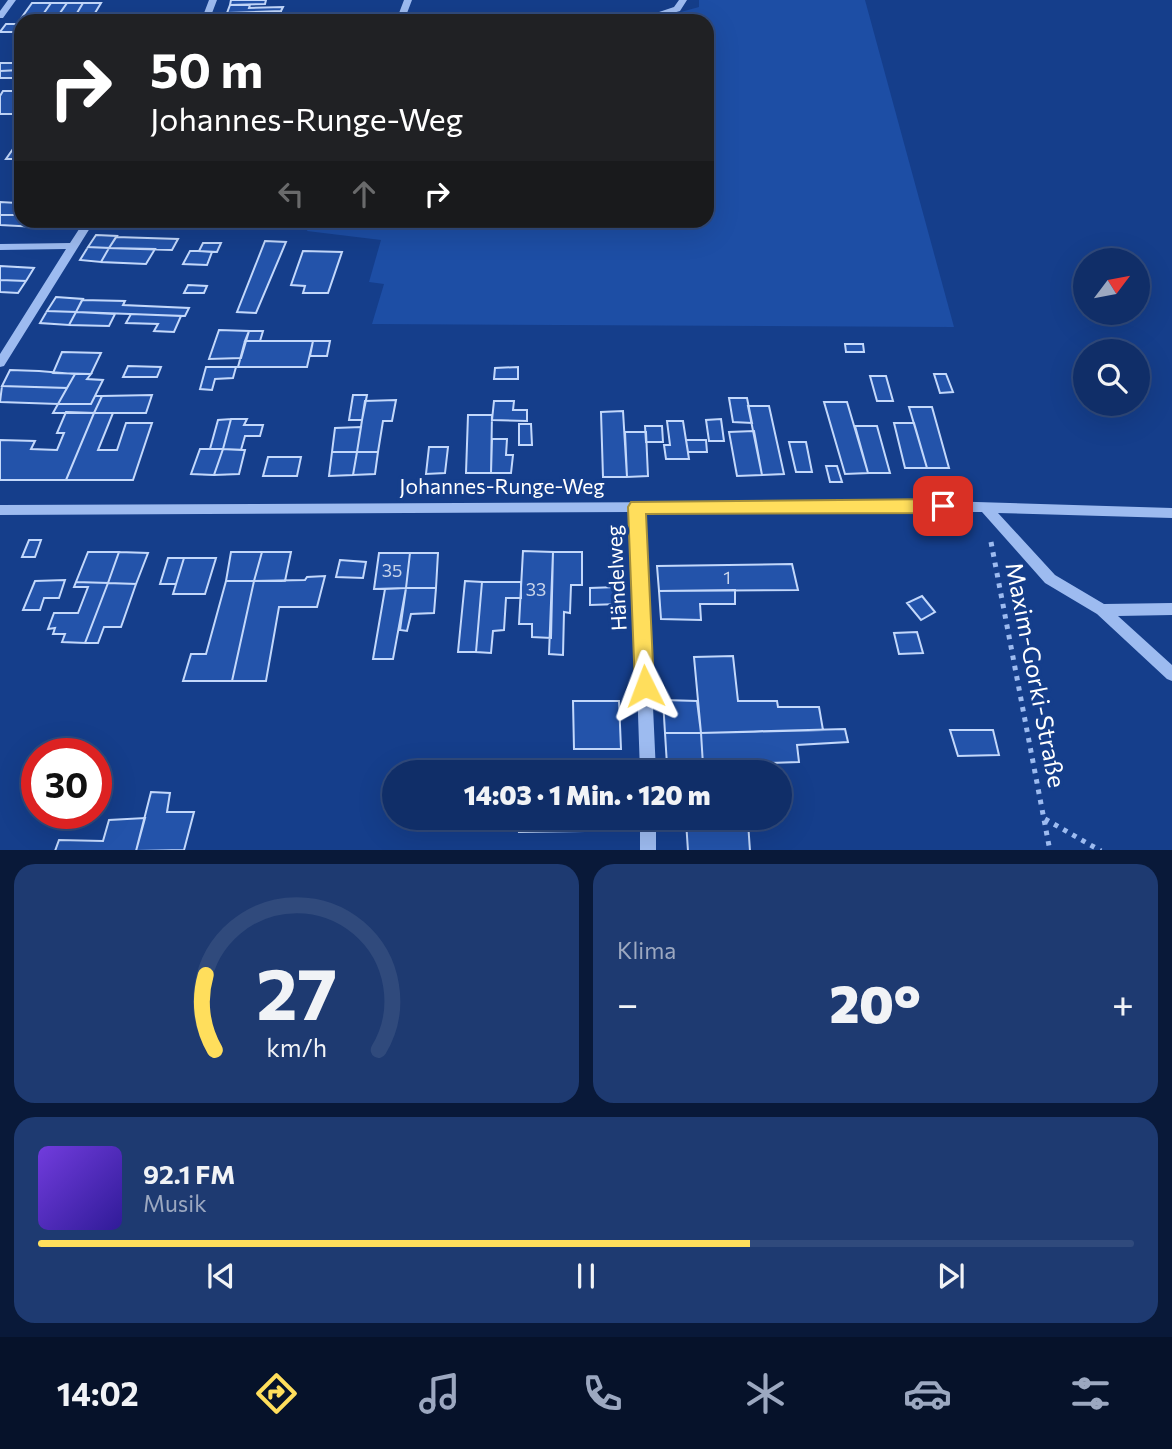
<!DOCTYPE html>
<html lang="de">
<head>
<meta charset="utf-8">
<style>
	:root { --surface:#102e68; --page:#1e3a71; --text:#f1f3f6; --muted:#9ca8c0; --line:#304a7c; --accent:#ffde5c }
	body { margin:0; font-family:Commissioner,sans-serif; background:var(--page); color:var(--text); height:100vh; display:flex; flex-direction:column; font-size:26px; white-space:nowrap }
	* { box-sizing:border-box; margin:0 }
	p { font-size:23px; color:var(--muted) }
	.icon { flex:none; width:38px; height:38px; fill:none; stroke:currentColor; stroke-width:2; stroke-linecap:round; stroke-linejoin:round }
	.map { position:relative; height:850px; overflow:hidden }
	.drawer { display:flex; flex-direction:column; gap:14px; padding:14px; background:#091939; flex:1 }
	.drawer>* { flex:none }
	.top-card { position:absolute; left:14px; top:14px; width:700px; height:214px; border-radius:21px; box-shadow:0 7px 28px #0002,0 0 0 2px var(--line); background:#202124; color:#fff; overflow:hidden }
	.needle { width:46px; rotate:58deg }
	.fabs { position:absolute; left:1073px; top:248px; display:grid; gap:14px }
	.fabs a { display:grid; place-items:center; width:77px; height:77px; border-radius:50%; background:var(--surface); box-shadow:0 7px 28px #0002,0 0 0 2px var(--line); font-size:35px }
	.speed { position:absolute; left:21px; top:738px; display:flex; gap:14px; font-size:35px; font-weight:700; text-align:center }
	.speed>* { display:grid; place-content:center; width:91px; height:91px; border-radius:50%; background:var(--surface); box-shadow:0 7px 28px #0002,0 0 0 2px var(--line); line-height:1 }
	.speed .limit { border:10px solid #d22; background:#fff; color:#111 }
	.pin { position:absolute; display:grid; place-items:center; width:60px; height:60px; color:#fff; margin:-30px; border-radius:14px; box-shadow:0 4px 10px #0006 }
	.me { position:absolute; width:77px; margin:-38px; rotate:357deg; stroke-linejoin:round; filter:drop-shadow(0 0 5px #0008) }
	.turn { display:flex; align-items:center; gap:24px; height:147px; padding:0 21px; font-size:32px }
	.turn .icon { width:91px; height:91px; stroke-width:2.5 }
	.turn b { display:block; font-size:49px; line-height:60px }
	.lanes { display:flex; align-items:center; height:66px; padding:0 21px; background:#0003; justify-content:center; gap:35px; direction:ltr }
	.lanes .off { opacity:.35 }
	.big { font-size:52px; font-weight:800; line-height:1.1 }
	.drawer .widget { flex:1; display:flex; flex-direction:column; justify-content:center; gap:10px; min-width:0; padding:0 24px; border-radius:21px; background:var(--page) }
	.drawer .dial { align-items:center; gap:0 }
	.dial svg { height:182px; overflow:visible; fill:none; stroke:var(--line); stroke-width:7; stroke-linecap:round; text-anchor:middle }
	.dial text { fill:var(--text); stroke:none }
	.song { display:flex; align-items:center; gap:21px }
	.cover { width:84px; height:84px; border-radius:10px; background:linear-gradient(135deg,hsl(260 70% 55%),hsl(250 70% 35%)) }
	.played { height:7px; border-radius:4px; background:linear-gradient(90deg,var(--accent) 65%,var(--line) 65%) }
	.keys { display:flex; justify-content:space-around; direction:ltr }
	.heat { display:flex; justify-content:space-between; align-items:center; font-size:38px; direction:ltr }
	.drawer .tiles { flex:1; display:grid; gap:14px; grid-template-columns:1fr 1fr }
	.widget:last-child { grid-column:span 2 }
	.trip { position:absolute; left:382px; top:760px; width:410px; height:70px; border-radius:35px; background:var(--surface); box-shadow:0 7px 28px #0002,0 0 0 2px var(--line); font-weight:800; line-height:70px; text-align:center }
	.tabs { display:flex; height:112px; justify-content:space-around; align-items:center; background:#06122a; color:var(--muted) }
	.tabs .icon { width:49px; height:49px }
	.tabs .current { color:var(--accent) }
	.tabs b { font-size:32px; color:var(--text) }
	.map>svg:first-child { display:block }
</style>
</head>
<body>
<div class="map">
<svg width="1172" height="851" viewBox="0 0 1172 851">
	<rect width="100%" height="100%" fill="#153e8b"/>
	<path fill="#1d4ea5" d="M 699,0 L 865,0 L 954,327 L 372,324 L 384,284 L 369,282 L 381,240 L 307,231 L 311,221 L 707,220 L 707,21 L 648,21 L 699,7 Z"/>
	<path fill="#2353aa" stroke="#c3d8fb" stroke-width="2" d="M 231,0 L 266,0 L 265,4 L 230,5 Z
		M 32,3 L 51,3 L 41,17 L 22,17 Z
		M 51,3 L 67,3 L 60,13 L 44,13 Z
		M 67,3 L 83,3 L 77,13 L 60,13 Z
		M 83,3 L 101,3 L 95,13 L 77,13 Z
		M 230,5 L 250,5 L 249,8 L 283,7 L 281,11 L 227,13 Z
		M 281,11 L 281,16 L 224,21 L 227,13 Z
		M 77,13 L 93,13 L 87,21 L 71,21 Z
		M 148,14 L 180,14 L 178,18 L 145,19 Z
		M 6,24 L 21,24 L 15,32 L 0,32 Z
		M 0,63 L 21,63 L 21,70 L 0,71 Z
		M 21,70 L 21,78 L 0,78 L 0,71 Z
		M 3,91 L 21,91 L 15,101 L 21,101 L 21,114 L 0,114 L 0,96 Z
		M 20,139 L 21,159 L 6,159 Z
		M 21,197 L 21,215 L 0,215 L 0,202 L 17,203 Z
		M 0,215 L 21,215 L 21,220 L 41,220 L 37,227 L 0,225 Z
		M 41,220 L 63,220 L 59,227 L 37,227 Z
		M 108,220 L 152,220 L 148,228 L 125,227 L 127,223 Z
		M 96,235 L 117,236 L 109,248 L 88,247 Z
		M 116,237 L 178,239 L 172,250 L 109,248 Z
		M 265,241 L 286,242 L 256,313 L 237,312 Z
		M 203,243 L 221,243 L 217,252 L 199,251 Z
		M 88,247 L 109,248 L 101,262 L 80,260 Z
		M 109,248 L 155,249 L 146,264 L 101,262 Z
		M 190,251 L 199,251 L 212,252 L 207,265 L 183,264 Z
		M 303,251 L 342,252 L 328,293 L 303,293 L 305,286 L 291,285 Z
		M 0,266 L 34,268 L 26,281 L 0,280 Z
		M 0,280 L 26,281 L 18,293 L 0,292 Z
		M 188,285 L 207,286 L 204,293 L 184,293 Z
		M 56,297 L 83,299 L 76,312 L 47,311 Z
		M 82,300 L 125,301 L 123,305 L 189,308 L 185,316 L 76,312 Z
		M 47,311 L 76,312 L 69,325 L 40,323 Z
		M 76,312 L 115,314 L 109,326 L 69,325 Z
		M 131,314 L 181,316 L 174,332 L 154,331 L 158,324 L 126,323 Z
		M 219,330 L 249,331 L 241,358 L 209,359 Z
		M 249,331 L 263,331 L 260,341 L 245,341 Z
		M 245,341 L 313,341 L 307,367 L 238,367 Z
		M 313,341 L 330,341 L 327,356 L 310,356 Z
		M 845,344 L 863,344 L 864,352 L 846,352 Z
		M 62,352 L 101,353 L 91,374 L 53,373 Z
		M 128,366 L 161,367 L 157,377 L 123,377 Z
		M 206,367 L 236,367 L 233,378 L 215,379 L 212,390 L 200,389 Z
		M 518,367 L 518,379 L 494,379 L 495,368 Z
		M 10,370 L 39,371 L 75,374 L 67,388 L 2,386 Z
		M 75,374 L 91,374 L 87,379 L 103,380 L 91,404 L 58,404 Z
		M 934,374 L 946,374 L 953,392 L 940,393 Z
		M 870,376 L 886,376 L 893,401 L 877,401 Z
		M 2,386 L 67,388 L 58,404 L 0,402 Z
		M 152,395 L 146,413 L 94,413 L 102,396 Z
		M 353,395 L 367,395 L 362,420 L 349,420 Z
		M 95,396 L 102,396 L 94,413 L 53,413 L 58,404 L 91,404 Z
		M 729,398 L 747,398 L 752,423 L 733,422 Z
		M 396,400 L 392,421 L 383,421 L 378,452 L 357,452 L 365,401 Z
		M 494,401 L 514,401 L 513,410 L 527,410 L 527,421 L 492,420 Z
		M 824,402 L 847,402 L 868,473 L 845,474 Z
		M 748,406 L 769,406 L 784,474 L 762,475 Z
		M 909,407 L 932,407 L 949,468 L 927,468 Z
		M 623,411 L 627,477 L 603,477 L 601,412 Z
		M 66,412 L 94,413 L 66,480 L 0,480 L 0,440 L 35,441 L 31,449 L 57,450 L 64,433 L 57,433 Z
		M 94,413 L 113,413 L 98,450 L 117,450 L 126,423 L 152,423 L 133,480 L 66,480 Z
		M 468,415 L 492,415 L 491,473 L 466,473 Z
		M 231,419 L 247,419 L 244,425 L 263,425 L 260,436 L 245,436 L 241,450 L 223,449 Z
		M 231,419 L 223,449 L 210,449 L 218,420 Z
		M 721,419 L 724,441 L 709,441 L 706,420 Z
		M 667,421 L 683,421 L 689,459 L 666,459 L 664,445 L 670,445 Z
		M 894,423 L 914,423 L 927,468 L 905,468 Z
		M 519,424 L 531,424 L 532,445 L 519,445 Z
		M 645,426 L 662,426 L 663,442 L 646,442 Z
		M 855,426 L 877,426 L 890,473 L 868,473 Z
		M 361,427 L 357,452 L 332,452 L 335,428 Z
		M 754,431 L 762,475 L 737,476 L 729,432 Z
		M 625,432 L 646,432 L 648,476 L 627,477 Z
		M 492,439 L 507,439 L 506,455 L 513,455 L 511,473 L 491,473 Z
		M 686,440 L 706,440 L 707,452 L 688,452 Z
		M 789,442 L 806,442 L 812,472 L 796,472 Z
		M 429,447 L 448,447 L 445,473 L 426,474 Z
		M 200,449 L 223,449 L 214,475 L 191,474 Z
		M 223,449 L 245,450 L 239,474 L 214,475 Z
		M 332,452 L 357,452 L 353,475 L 329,476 Z
		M 357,452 L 378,452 L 375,474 L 353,475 Z
		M 268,457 L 301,457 L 297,476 L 263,476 Z
		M 826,466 L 837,466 L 842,482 L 830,482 Z
		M 29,540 L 41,540 L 35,557 L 22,557 Z
		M 523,551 L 553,552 L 551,638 L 532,637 L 532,624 L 519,624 Z
		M 88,552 L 119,552 L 108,583 L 76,582 Z
		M 119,552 L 148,553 L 136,584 L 108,583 Z
		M 231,552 L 262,552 L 254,581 L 226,581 Z
		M 262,552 L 291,552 L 285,581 L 254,581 Z
		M 553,552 L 582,552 L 582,585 L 571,585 L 570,613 L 564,612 L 563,655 L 549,654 Z
		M 379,553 L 410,553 L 406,588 L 374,589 Z
		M 410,553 L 438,553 L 436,588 L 406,588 Z
		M 168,558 L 184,558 L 176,584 L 160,584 Z
		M 184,558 L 216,558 L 205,594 L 173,594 Z
		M 340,560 L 366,562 L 363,578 L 336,577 Z
		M 792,564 L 798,590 L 659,591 L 657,566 Z
		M 325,576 L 317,607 L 279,607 L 266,681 L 232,681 L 254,581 L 305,580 L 307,577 Z
		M 65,580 L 59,598 L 44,598 L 40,610 L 23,610 L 35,581 Z
		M 226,581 L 254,581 L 232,681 L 183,681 L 191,654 L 206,654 Z
		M 465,581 L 482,582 L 476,652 L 458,652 Z
		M 76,582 L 108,583 L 85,643 L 62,642 L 65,634 L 53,634 L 55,628 L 48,629 L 54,613 L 78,613 L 88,587 L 74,587 Z
		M 482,582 L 521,582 L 521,598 L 506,598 L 504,630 L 493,631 L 491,653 L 476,652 Z
		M 108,583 L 136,584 L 121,627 L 104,627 L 98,643 L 85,643 Z
		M 617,587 L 619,604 L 590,605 L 590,588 Z
		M 406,588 L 393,659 L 373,659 L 385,589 Z
		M 406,588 L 436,588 L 434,613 L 411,614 L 407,631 L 400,630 Z
		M 735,590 L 735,604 L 700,604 L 701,620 L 661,619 L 659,591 Z
		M 922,596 L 935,612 L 921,620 L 907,603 Z
		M 917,632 L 923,653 L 899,654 L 894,633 Z
		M 733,656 L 738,701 L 777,701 L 778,707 L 819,707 L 823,730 L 701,733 L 694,657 Z
		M 663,700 L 697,701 L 701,733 L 665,733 Z
		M 573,701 L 619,701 L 621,749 L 574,749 Z
		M 845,729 L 848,742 L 797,745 L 799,762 L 703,765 L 701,733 Z
		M 950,730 L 993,730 L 999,755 L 958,756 Z
		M 665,733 L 701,733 L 703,765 L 667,765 Z
		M 551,760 L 584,760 L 584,772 L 551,772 Z
		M 151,792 L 170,793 L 167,812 L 194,812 L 184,850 L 136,851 Z
		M 520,817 L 584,817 L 584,831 L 519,832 Z
		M 145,818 L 136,851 L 55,851 L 59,840 L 103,841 L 109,820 Z
		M 686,821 L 748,822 L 750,851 L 688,851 Z"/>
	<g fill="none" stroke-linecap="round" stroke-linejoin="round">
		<path stroke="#9dbbf0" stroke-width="5" stroke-dasharray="4.5 6" stroke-linecap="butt" d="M 991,542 L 1050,851
			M 1045,819 L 1101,851"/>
		<path fill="#9dbbf0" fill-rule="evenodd" d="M 8,0 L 16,0 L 3,18 L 0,18 L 0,11 Z
			M 209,0 L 217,0 L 209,21 L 201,21 Z
			M 404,0 L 412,0 L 404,21 L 396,21 Z
			M 679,0 L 687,0 L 680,11 L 648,20 L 543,21 L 547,19 L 647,16 L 674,7 Z
			M 85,220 L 95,220 L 4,366 L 0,367 L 0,354 L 66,249 L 0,250 L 0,244 L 70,243 Z
			M 943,501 L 1172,508 L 1172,518 L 998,513 L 1055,575 L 1104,604 L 1172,603 L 1172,615 L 1118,616 L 1172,665 L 1172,681 L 1167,679 L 1097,614 L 1045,583 L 982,512 L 644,512 L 656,772 L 640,772 L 631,512 L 0,515 L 0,505 Z
			M 640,817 L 656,817 L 656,851 L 640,851 Z"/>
	</g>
	<path fill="#ffde5c" stroke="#a6903c" stroke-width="2" d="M 943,499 L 951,506 L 943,513 L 646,514 L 654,686 L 652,692 L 645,695 L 638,692 L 635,686 L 628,507 L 631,502 Z"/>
	<g text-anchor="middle" stroke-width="7" stroke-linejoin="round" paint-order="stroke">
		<g font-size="18" fill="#c8d4ea">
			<text x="392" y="577">35</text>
			<text x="727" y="584">1</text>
			<text x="536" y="596">33</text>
		</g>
		<g font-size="21" fill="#fff" stroke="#153e8b">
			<text x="502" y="494">Johannes-Runge-Weg</text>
			<text transform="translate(617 578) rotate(-93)" y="7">Händelweg</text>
		</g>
		<g font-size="24" fill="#fff" stroke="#153e8b">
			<text transform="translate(1035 675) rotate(79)" y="8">Maxim-Gorki-Straße</text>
		</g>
	</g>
</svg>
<div class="fabs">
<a><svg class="needle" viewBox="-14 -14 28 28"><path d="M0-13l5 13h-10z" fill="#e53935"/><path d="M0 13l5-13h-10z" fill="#9ca8c0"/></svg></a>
<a><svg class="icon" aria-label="search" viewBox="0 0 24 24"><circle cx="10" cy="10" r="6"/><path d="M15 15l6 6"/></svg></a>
</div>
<div class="speed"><div class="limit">30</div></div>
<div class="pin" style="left:943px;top:506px;background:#d93025"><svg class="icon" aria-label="arrive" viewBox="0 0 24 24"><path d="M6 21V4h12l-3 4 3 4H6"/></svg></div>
<svg class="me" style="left:645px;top:686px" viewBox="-20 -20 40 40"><path d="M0-17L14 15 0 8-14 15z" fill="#ffde5c" stroke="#fff" stroke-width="4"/></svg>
<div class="trip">14:03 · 1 Min. · 120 m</div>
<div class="top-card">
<div class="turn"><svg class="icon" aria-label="right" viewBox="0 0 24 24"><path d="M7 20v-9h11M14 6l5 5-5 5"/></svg><div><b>50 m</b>Johannes-Runge-Weg</div></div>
<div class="lanes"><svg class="icon off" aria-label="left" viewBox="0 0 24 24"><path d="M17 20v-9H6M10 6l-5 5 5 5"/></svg><svg class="icon off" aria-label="ahead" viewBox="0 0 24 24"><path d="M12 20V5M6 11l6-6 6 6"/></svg><svg class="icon" aria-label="right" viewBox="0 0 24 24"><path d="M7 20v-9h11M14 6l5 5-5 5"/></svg></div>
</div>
</div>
<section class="drawer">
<div class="tiles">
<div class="widget dial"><svg viewBox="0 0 100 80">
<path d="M14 69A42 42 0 1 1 86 69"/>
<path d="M14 69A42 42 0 0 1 10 36" stroke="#ffde5c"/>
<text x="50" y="56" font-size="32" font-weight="700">27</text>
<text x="50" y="72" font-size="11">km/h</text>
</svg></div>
<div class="widget"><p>Klima</p>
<div class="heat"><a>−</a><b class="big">20°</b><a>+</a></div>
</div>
<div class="widget">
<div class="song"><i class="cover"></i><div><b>92.1 FM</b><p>Musik</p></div></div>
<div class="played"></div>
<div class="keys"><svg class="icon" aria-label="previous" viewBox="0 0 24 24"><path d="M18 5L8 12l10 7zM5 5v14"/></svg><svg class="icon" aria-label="pause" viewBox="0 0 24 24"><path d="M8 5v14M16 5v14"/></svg><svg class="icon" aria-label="next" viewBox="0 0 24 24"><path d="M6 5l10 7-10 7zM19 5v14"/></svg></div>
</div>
</div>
</section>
<nav class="tabs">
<b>14:02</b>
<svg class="icon current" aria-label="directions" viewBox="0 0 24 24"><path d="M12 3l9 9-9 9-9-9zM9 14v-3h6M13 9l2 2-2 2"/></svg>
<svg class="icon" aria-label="music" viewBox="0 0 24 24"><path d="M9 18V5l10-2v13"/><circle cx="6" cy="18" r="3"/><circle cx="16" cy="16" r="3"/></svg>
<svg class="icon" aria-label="phone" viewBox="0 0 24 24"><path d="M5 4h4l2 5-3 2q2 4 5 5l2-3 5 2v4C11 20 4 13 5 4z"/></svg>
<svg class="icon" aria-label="climate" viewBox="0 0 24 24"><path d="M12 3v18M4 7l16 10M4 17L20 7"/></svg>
<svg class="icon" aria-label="car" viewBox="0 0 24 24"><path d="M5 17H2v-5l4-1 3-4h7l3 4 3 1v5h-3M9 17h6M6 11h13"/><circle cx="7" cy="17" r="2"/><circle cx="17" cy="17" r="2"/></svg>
<svg class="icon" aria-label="filters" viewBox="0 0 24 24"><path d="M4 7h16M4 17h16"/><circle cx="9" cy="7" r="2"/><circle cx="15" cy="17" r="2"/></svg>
</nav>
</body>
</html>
